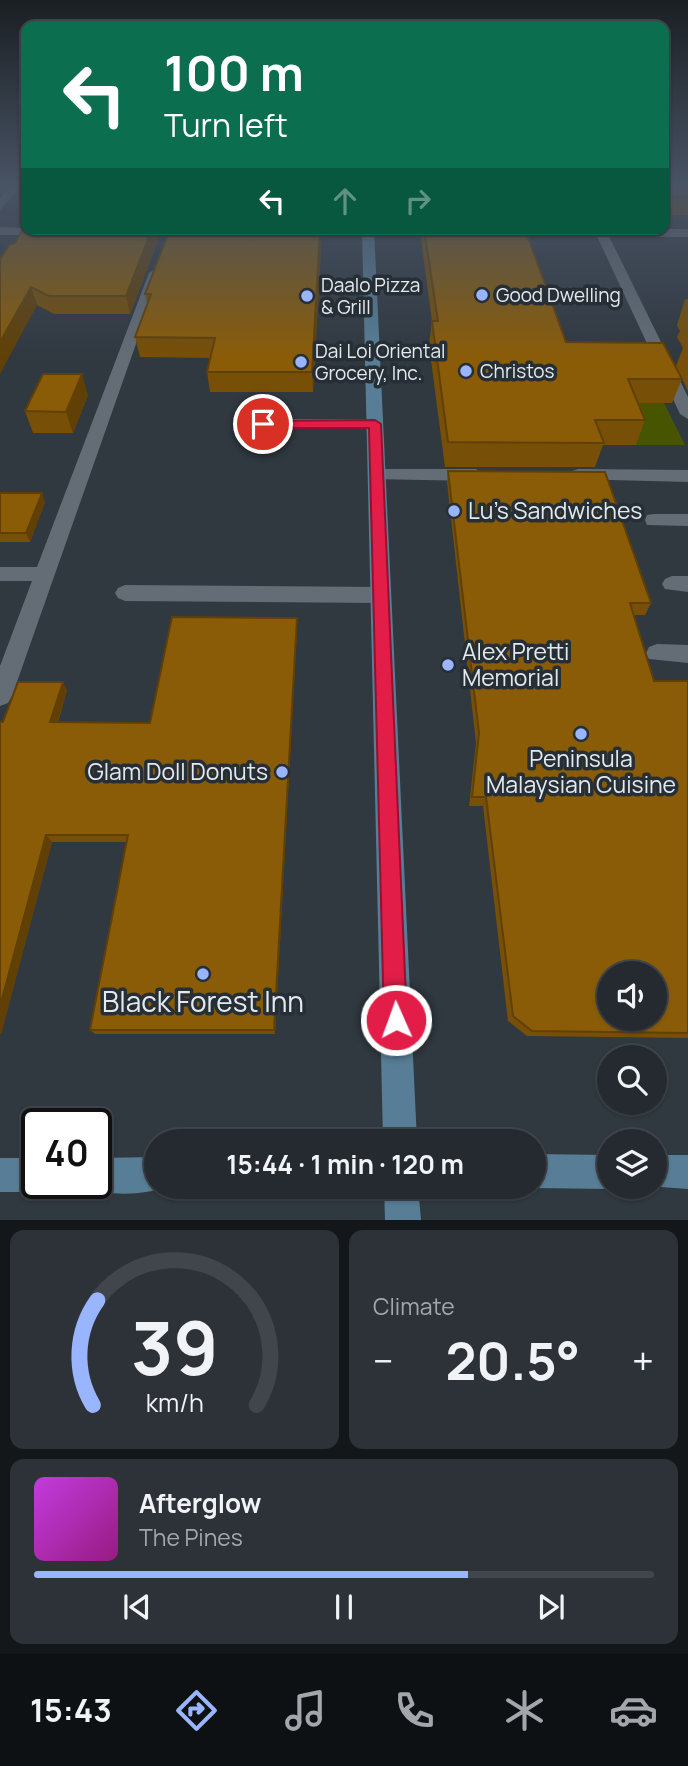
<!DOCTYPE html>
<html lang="en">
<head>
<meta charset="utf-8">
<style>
	:root { --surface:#242a30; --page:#2c3238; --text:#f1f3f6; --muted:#a3a7ab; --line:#41464c; --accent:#99b5fd }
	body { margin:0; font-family:Manrope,sans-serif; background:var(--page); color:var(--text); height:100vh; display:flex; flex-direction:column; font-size:26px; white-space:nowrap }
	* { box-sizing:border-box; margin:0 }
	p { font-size:23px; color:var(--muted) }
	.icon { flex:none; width:38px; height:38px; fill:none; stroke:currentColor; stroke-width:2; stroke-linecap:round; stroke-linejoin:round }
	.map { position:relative; height:1220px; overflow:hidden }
	.panel { display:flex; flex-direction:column; gap:10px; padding:10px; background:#14171a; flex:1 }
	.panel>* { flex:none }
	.top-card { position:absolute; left:21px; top:21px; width:648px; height:214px; border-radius:14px; box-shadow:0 2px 5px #0004,0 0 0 2px var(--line); background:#0b6e4f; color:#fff; overflow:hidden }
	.fabs { position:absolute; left:597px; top:961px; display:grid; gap:14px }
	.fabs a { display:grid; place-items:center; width:70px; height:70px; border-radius:50%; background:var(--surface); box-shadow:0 2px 5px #0004,0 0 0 2px var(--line); font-size:35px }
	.speed { position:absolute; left:21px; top:1108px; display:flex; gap:14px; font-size:35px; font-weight:700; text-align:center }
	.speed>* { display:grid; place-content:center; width:91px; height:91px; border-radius:50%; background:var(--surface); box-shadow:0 2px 5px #0004,0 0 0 2px var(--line); line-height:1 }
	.speed .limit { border:4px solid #111; border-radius:10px; background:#fff; color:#111 }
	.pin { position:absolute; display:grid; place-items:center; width:60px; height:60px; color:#fff; margin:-30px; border:4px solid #fff; border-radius:50%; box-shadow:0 2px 7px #0007 }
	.me { position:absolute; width:77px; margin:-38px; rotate:358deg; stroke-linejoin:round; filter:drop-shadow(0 0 5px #0008) }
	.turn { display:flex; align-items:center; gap:24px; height:147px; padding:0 28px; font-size:32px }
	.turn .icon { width:91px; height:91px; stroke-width:2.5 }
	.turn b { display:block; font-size:49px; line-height:60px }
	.lanes { display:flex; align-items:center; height:66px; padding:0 28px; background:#0003; justify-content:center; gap:35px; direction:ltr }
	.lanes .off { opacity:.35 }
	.big { font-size:52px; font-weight:700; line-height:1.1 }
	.panel .card { flex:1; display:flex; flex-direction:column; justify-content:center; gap:10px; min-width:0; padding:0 24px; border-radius:14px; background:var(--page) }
	.panel .dial { align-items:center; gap:0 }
	.dial svg { height:182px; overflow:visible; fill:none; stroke:var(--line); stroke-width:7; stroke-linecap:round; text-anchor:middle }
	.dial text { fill:var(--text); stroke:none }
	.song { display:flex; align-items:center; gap:21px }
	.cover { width:84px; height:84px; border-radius:10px; background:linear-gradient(135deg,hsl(290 70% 55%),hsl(310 70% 35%)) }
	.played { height:7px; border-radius:4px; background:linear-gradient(90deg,var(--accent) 70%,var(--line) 70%) }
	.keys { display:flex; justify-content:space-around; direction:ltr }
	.heat { display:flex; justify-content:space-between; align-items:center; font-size:38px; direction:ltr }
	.panel .tiles { flex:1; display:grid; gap:10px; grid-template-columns:1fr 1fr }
	.card:last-child { grid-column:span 2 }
	.trip { position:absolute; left:144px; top:1129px; width:402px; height:70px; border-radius:35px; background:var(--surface); box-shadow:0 2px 5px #0004,0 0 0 2px var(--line); font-weight:700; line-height:70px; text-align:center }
	.tab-bar { display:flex; height:112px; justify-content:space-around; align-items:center; background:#0e1113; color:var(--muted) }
	.tab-bar .icon { width:49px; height:49px }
	.tab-bar .active { color:var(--accent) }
	.tab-bar b { font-size:32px; color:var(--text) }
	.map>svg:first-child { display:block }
</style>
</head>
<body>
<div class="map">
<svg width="688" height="1220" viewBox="0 0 688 1220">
	<rect width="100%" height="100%" fill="#303840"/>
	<path fill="#475500" d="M 620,403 L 664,403 L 685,445 L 636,445 Z"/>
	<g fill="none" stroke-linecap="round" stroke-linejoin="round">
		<path fill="#646d76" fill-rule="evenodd" d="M 597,229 L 607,232 L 688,397 L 688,419 L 680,414 L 595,232 Z
			M 155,269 L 161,273 L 12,696 L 8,703 L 0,706 L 0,666 L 32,581 L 0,581 L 0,567 L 37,567 L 149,273 Z
			M 263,419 L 375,419 L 383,424 L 375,429 L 257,428 L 255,424 Z
			M 377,469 L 476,469 L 485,475 L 476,481 L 371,479 L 368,475 L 371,471 Z
			M 578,469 L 688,470 L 688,482 L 572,479 L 569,475 L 572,471 Z
			M 654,514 L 688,514 L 688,526 L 647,525 L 645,520 L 647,515 Z
			M 672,576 L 688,576 L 688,592 L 665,589 L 662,584 L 665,579 Z
			M 125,585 L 380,587 L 387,590 L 390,595 L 387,600 L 380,603 L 125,601 L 118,598 L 115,593 L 118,588 Z
			M 657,644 L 688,645 L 688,663 L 649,659 L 646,653 L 649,647 Z"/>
		<path fill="#646d76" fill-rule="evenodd" d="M 10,187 L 20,187 L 0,210 L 0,199 Z
			M 0,227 L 55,229 L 56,231 L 50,235 L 0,235 Z
			M 127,229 L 200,229 L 203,232 L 197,236 L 132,235 Z
			M 289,229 L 452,229 L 455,232 L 449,236 L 293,236 L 289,235 Z
			M 495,229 L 688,229 L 688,237 L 499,236 L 493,232 Z"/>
		<path fill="#577e96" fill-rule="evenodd" d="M 362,229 L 374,229 L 417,1141 L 383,1141 Z
			M 534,1154 L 609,1155 L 609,1186 L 616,1186 L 609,1189 L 534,1188 L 530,1186 L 534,1186 Z
			M 654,1155 L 688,1155 L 688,1189 L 647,1186 L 654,1186 Z
			M 156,1157 L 156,1186 L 168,1186 C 145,1196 106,1196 84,1187 L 82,1183 L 96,1183 L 96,1158 Z
			M 0,1158 L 37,1158 L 37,1183 L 51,1183 L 49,1187 L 37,1192 L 0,1192 Z
			M 384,1186 L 418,1186 L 421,1220 L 385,1220 Z"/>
	</g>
	<path fill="#774f07" d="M 663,187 L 688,187 L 688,218 L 686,215 L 663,215 Z
		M 152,229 L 157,229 L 159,238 L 130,314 L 54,314 L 37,305 L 14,244 Z
		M 170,229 L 256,229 L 256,231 L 321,250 L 313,392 L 210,392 L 207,372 L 210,358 L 140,357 L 135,337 L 147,304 L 145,294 Z
		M 422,229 L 424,229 L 566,342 L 682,379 L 672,403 L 638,403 L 645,420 L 636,445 L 603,445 L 595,467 L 445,467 L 429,345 L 432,321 L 421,239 Z
		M 685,299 L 688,299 L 688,391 L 676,366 L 683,348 L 677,337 L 680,331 L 677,325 Z
		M 88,395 L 73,433 L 33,433 L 25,411 Z
		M 448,471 L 651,603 L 645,615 L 633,615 L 654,681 L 688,681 L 688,1038 L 527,1036 L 508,1021 L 483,806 L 469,806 L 476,743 L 447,482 Z
		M 0,493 L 45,502 L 30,542 L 0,542 Z
		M 297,618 L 297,627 L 275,1034 L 95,1034 L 90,1030 L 127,842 L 52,842 L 1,1034 L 0,1034 L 0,722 L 3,722 L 67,690 L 58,723 L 150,723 Z"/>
	<path fill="#614006" d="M 152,229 L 157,229 L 159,238 L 130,314 L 126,296 Z
		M 241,229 L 256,229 L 257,238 L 238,231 Z
		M 320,231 L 321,250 L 313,392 L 312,372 Z
		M 31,287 L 37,305 L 0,374 L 0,342 Z
		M 82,374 L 88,395 L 73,433 L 66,412 Z
		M 42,493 L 45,502 L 30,542 L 26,533 Z
		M 297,618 L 297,627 L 275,1034 L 274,1030 Z
		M 63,682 L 67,690 L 55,731 L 50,722 Z
		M 46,835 L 52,842 L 1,1034 L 0,1033 L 0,1006 Z"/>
	<path fill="#8a5c08" stroke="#614006" stroke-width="2" fill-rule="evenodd" d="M 663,187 L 688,187 L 688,197 L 663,196 Z
		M 26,225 L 26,229 L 152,229 L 126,296 L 49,296 L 31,287 L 0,342 L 0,259 L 10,244 L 14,244 Z
		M 170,229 L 241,229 L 238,231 L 320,231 L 312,372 L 207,372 L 215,338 L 135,337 L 151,294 L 145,294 Z
		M 424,229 L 525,229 L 566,342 L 663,343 L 682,379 L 628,379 L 645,420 L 595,420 L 604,443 L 448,442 L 432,321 L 438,321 Z
		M 43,374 L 82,374 L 66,412 L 25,411 Z
		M 448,471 L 605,472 L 651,603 L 630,603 L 654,681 L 688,681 L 688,1033 L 532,1031 L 513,1016 L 486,797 L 472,797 L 479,733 ZM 609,973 L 654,973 L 654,1018 L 609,1018 Z
		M 0,493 L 42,493 L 26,533 L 0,533 Z
		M 172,617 L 297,618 L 274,1030 L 90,1030 L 128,835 L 46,835 L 0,1006 L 0,722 L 3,722 L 18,682 L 63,682 L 50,722 L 150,723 Z"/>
	<linearGradient id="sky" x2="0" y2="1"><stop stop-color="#1a1f23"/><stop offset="0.52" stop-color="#485364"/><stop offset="1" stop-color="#485364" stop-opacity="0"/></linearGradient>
	<rect width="688" height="357" fill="url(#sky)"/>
	<path fill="#e11d48" stroke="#92132f" stroke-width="2" d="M 375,420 L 381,424 L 407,1020 L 404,1028 L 396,1031 L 387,1028 L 384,1020 L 369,428 L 263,428 L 257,424 L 263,421 Z"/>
	<g fill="#99b5fd" stroke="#262e36" stroke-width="2.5">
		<circle cx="482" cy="295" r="7"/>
		<circle cx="307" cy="296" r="7"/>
		<circle cx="301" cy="362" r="7"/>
		<circle cx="466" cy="371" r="7"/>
		<circle cx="454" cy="511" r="7"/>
		<circle cx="448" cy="665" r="7"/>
		<circle cx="581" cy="734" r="7"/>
		<circle cx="282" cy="772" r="7"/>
		<circle cx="203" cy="974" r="7"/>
	</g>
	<g text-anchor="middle" stroke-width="7" stroke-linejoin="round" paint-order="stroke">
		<g font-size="19" fill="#e4e9ee" stroke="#262e36" text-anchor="start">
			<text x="321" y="292">Daalo Pizza<tspan x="321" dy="22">&amp; Grill</tspan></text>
			<text x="496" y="302">Good Dwelling</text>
			<text x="315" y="358">Dai Loi Oriental<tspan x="315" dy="22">Grocery, Inc.</tspan></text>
			<text x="480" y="378">Christos</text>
		</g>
		<g font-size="23" fill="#e4e9ee" stroke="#262e36" text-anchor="start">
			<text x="468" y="519">Lu's Sandwiches</text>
			<text x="462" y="660">Alex Pretti<tspan x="462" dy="26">Memorial</tspan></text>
			<text x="581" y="767" text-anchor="middle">Peninsula<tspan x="581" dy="26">Malaysian Cuisine</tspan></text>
			<text x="268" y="780" text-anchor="end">Glam Doll Donuts</text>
		</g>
		<g font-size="28" fill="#e4e9ee" stroke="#262e36">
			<text x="203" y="1012">Black Forest Inn</text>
		</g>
	</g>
</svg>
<div class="fabs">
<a><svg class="icon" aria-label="sound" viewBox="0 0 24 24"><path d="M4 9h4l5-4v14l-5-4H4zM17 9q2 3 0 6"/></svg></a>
<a><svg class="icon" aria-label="search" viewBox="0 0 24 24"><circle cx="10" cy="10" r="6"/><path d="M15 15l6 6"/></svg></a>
<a><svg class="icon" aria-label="layers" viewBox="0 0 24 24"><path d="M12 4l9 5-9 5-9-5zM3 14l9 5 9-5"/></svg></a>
</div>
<div class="speed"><div class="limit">40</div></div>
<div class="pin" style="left:263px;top:424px;background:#d93025"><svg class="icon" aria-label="arrive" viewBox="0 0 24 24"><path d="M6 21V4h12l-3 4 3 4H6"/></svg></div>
<svg class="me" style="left:396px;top:1020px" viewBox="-20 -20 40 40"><circle r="17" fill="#e11d48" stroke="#fff" stroke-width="3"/><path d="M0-11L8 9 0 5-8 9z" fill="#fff"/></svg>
<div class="trip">15:44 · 1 min · 120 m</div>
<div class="top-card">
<div class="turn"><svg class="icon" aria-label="left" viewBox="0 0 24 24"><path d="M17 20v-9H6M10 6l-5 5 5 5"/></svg><div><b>100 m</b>Turn left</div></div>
<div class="lanes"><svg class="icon" aria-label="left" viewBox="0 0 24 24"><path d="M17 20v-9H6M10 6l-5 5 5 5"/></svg><svg class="icon off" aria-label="ahead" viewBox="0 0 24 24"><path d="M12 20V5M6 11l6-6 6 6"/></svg><svg class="icon off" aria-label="right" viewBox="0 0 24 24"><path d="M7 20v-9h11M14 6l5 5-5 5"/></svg></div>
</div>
</div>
<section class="panel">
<div class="tiles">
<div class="card dial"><svg viewBox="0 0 100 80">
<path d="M14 69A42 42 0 1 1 86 69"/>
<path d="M14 69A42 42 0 0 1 16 23" stroke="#99b5fd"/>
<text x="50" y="56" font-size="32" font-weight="700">39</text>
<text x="50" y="72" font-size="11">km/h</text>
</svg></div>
<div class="card"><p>Climate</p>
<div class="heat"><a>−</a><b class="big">20.5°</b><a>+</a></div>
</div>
<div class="card">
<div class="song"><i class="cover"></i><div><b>Afterglow</b><p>The Pines</p></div></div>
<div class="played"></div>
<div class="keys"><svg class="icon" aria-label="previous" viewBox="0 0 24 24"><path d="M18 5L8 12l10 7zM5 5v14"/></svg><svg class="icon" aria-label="pause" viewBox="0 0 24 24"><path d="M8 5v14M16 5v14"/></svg><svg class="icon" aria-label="next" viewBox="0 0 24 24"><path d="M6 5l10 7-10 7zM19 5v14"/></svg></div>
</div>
</div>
</section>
<nav class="tab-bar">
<b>15:43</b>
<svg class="icon active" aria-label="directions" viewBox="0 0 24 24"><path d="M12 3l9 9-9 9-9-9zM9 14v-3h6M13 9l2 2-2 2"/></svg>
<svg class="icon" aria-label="music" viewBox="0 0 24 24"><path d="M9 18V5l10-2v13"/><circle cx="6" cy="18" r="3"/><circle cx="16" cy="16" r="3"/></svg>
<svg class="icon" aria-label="phone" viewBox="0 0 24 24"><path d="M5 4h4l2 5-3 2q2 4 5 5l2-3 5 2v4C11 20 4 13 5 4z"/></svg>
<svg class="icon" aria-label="climate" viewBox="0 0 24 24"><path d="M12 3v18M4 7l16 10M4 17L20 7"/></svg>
<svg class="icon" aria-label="car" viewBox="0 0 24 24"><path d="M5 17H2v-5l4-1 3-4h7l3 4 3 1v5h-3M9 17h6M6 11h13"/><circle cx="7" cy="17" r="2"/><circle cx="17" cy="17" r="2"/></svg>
</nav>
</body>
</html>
